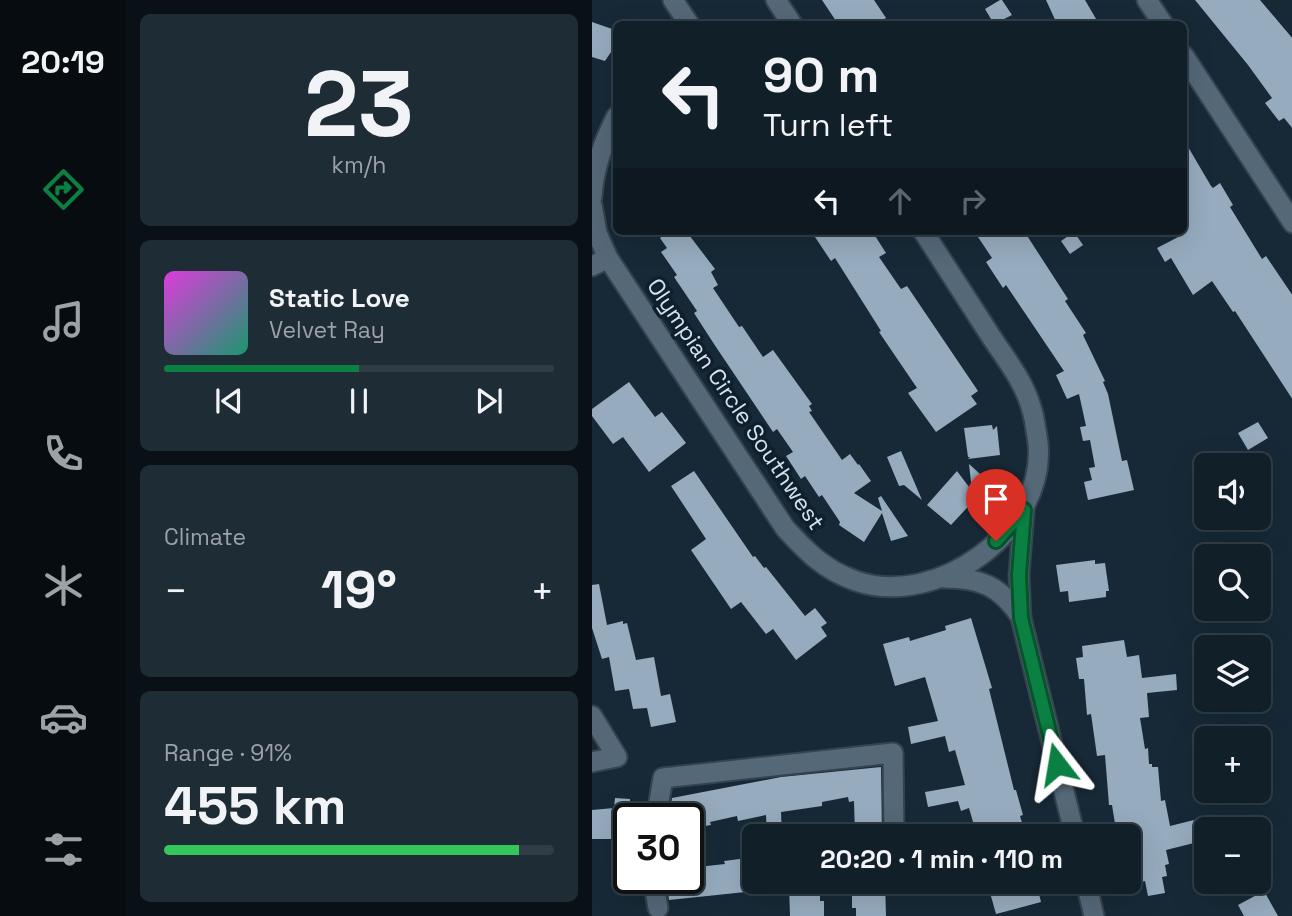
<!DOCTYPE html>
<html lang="en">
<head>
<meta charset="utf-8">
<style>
	:root { --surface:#111f29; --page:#1e2c35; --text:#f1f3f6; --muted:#9ca2a8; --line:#303d46; --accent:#0b8043 }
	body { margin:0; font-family:"Space Grotesk",sans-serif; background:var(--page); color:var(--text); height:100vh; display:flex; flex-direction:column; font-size:26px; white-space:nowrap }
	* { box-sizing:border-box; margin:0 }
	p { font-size:23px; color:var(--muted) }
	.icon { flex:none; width:38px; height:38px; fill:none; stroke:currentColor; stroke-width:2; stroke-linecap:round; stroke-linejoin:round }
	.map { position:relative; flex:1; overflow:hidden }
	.details { display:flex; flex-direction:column; gap:14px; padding:14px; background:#091117; width:466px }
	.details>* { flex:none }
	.hud { position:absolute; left:21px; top:21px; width:574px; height:214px; border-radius:10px; box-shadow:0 7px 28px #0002,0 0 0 2px var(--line); background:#111f29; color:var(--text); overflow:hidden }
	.fabs { position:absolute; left:602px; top:453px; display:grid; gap:14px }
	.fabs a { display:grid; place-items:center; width:77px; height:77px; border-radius:10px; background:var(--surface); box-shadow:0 7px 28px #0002,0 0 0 2px var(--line); font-size:35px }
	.speed { position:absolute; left:21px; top:803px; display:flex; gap:14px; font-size:35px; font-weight:700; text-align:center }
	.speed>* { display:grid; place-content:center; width:91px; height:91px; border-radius:50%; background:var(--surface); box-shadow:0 7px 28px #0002,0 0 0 2px var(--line); line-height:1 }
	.speed .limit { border:4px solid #111; border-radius:10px; background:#fff; color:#111 }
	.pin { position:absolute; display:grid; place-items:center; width:60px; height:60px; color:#fff; margin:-72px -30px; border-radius:50% 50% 50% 0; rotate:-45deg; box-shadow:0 0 7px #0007 }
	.pin .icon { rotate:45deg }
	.me { position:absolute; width:77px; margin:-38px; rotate:346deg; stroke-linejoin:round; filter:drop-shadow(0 0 5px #0008) }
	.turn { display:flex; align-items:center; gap:24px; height:147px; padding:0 35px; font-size:32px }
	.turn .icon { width:91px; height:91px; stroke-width:2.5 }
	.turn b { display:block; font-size:49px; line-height:60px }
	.lanes { display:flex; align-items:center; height:66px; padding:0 35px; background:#0003; justify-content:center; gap:35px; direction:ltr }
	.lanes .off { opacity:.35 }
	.big { font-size:52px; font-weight:800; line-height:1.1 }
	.details .widget { flex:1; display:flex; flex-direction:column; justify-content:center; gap:10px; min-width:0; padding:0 24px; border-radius:10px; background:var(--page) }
	.details .dial { align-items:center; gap:0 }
	.dial b { font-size:91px; line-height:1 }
	.song { display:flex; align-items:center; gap:21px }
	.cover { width:84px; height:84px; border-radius:10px; background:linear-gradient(135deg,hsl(300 70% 55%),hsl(160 70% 35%)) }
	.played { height:7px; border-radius:4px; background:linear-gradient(90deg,var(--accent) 50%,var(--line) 50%) }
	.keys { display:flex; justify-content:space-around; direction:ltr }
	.heat { display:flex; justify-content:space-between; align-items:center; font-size:38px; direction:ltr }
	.charge { height:10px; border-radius:5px; background:linear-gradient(90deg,#34c759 91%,var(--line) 0) }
	.trip { position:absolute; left:150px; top:824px; width:399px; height:70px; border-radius:10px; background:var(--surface); box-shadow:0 7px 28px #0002,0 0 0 2px var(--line); font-weight:800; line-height:70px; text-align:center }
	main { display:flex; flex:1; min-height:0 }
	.menu { display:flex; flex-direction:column; width:126px; justify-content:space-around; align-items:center; background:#070c10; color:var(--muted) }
	.menu .icon { width:49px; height:49px }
	.menu .current { color:var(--accent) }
	.menu b { font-size:32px; color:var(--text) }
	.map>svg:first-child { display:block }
</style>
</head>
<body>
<main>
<nav class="menu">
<b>20:19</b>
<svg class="icon current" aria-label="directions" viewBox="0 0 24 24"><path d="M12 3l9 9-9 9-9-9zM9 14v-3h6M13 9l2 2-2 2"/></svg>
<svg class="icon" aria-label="music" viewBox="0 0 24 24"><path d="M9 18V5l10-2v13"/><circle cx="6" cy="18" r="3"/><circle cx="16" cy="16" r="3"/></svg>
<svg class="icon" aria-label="phone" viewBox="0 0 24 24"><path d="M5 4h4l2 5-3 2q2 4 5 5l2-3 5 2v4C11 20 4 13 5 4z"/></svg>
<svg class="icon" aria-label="climate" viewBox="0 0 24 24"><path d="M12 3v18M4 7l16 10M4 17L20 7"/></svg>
<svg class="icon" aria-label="car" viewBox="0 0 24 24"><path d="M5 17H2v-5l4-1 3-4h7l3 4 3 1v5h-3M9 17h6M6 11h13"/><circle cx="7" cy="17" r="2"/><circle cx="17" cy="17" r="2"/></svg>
<svg class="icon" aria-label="filters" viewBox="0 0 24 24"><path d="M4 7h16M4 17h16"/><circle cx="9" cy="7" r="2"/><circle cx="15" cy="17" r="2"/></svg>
</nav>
<section class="details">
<div class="widget dial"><b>23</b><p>km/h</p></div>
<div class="widget">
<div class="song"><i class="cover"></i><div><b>Static Love</b><p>Velvet Ray</p></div></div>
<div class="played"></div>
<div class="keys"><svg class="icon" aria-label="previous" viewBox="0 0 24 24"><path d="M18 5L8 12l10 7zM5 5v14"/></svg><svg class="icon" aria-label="pause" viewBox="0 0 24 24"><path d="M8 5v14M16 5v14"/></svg><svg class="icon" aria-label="next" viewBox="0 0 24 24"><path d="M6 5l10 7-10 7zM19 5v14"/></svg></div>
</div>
<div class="widget"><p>Climate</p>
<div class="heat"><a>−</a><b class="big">19°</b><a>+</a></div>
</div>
<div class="widget"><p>Range · 91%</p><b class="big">455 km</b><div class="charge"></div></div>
</section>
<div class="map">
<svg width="701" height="916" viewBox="0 0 701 916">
	<rect width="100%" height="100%" fill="#172937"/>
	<path fill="#96abbe" d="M 230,0 L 282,0 L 294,18 L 284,24 L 246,24 Z
		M 408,0 L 410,0 L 420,15 L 402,24 L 393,9 Z
		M 454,0 L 493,0 L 507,24 L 465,24 Z
		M 603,0 L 668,0 L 701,39 L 701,129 L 692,118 L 687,121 L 673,103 L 680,98 L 656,65 Z
		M 0,22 L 23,30 L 21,49 L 13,61 L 0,57 Z
		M 592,140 L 619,186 L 621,188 L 628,183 L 641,205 L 638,207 L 670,259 L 674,256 L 701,296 L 701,400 L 643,311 L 641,312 L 620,281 L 601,295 L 579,258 L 573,262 L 565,248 L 592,234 Z
		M 78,231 L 94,231 L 123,269 L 119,272 L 126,285 L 121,288 L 147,327 L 150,326 L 171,357 L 181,350 L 220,404 L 217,406 L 220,411 L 217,412 L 250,460 L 258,454 L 266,465 L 267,464 L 279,481 L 262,493 L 290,511 L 286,498 L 289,496 L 316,536 L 299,541 L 290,513 L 272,542 L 247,525 L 248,522 L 230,495 L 227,497 L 213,476 L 209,479 L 194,456 L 201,452 L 185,429 L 181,432 L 122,344 L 102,313 L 105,311 L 82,277 L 85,275 L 69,252 L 75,248 L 68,238 Z
		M 219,231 L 280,231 L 294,253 L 287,257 L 309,289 L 315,286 L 386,391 L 379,396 L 385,404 L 344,432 L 316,393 L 325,388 L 287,332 L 289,331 L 243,258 L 239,261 Z
		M 382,231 L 432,231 L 476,299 L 473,301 L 494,333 L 491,335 L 513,381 L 511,382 L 516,394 L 530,461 L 535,460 L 542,490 L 496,500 L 492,482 L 500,480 L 497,468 L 503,467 L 498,440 L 491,441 L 488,427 L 494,426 L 487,394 L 475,399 L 464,375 L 472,371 L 414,285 L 411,288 L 394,262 L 400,258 Z
		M 482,232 L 491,245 L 478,254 L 469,241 Z
		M 37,382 L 63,417 L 70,412 L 94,443 L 57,472 L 31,437 L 21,444 L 0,416 L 0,409 Z
		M 666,422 L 676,438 L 656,450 L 646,433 Z
		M 400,425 L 401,430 L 405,426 L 408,455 L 376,459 L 378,457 L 376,457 L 372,428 Z
		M 309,451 L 330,500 L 312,485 L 307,486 L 295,457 Z
		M 377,464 L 398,483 L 359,525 L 335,505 L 365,471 L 380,491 Z
		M 102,471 L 161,557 L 163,556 L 172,568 L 174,567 L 213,616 L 223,608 L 235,623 L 229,627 L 235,636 L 204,660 L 181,629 L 174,634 L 149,602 L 139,609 L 99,550 L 114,539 L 79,486 Z
		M 503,560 L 503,564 L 513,563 L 517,591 L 514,591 L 514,597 L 477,602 L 476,591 L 468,592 L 464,565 Z
		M 7,584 L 15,625 L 31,621 L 31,624 L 35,623 L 44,660 L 62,657 L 69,696 L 78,694 L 84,722 L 59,727 L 55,708 L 41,709 L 37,689 L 23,691 L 17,657 L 10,659 L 0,628 L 0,585 Z
		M 379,618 L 400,688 L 397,689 L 422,790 L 424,790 L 431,815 L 428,816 L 434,836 L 385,836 L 377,808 L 369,811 L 366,801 L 336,807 L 333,792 L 373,785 L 363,750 L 357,752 L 353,736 L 319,744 L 316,727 L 346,721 L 333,677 L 303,686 L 291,644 L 317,637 L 318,641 L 354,630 L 353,626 Z
		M 532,640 L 535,657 L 547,655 L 550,678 L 584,674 L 585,690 L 555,693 L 557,717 L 548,718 L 553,749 L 556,748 L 557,764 L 560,764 L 560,767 L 566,767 L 569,801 L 573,800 L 578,826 L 614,817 L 614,840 L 574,850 L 577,864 L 573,865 L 575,876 L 570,877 L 573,893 L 556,896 L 553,881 L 543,884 L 540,874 L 537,875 L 537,836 L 534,836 L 533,828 L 524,830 L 520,805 L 517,805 L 513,755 L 505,756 L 499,714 L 495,715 L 492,679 L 487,679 L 484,658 L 491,657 L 490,646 Z
		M 289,767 L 290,836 L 263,836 L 262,801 L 257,802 L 256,797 L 230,802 L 230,806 L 189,812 L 190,836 L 175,836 L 174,815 L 146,821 L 145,816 L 118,822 L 119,825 L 96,829 L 96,819 L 77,819 L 80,798 L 189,777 Z
		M 23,798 L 38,799 L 38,805 L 47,806 L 46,819 L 37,819 L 37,839 L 0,839 L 0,810 L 22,808 Z
		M 163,857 L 163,891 L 77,900 L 74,878 L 96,878 L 96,868 L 133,864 L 132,861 Z
		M 263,882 L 293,882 L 294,916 L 264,916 L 264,908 L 260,908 L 260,884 L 263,884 Z
		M 395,882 L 444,882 L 449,902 L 404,914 Z
		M 197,885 L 228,885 L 228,901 L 232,901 L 232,916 L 198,916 Z
		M 672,891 L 686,916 L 652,916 L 646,905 Z"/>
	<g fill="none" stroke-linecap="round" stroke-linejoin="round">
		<g stroke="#35434f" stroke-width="23">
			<path id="minor" d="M 81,0 L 97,24
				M 184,0 L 200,24
				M 555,0 L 571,24
				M 592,56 L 701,223
				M 0,197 C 2,167 11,144 24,117
				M 0,205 L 5,233 L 16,258 L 193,528 C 214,551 232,570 264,581 C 344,609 455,531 446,443 C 444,432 443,418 439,407 C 432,382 414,359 400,338 C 377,302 354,267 331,231
				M 0,266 L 16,258
				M 432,510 L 427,575 L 429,618 L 483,836
				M 353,578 C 389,578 408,586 429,617
				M 0,716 L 25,757 L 0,762
				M 64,819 L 71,778 L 301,753 L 302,836
				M 61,878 L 66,908
				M 494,882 L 502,916"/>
		</g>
		<use href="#minor" stroke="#546878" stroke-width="19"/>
	</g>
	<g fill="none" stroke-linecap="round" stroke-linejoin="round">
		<g stroke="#07532c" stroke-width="18">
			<path id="route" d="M 404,541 L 432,510 L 427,575 L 429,618 L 465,764"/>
		</g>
		<use href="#route" stroke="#0b8043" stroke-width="12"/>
	</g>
	<g text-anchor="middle" stroke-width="7" stroke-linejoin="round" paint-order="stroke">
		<g font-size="23" fill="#d7e2ec" stroke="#0e1f2d">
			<text transform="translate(144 404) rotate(56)" y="8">Olympian Circle Southwest</text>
		</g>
	</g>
</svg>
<div class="fabs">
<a><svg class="icon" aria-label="sound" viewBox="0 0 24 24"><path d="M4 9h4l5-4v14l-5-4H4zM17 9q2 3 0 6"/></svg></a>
<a><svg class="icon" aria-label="search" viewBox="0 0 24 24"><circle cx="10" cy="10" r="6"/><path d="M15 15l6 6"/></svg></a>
<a><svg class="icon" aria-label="layers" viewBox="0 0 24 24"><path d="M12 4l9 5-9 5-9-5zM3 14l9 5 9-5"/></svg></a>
<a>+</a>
<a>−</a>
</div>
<div class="speed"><div class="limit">30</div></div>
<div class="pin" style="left:404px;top:541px;background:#d93025"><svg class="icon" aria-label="arrive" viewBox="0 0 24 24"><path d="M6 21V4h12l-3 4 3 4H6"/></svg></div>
<svg class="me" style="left:465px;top:764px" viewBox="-20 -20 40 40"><path d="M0-17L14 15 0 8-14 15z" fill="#0b8043" stroke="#fff" stroke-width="4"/></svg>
<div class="trip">20:20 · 1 min · 110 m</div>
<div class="hud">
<div class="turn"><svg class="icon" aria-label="left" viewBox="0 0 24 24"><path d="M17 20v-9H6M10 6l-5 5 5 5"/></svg><div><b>90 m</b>Turn left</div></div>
<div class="lanes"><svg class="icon" aria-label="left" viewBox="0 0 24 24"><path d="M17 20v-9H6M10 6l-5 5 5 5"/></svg><svg class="icon off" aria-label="ahead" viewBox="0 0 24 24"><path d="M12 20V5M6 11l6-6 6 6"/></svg><svg class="icon off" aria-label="right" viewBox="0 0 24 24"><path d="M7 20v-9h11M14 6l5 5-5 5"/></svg></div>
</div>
</div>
</main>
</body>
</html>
